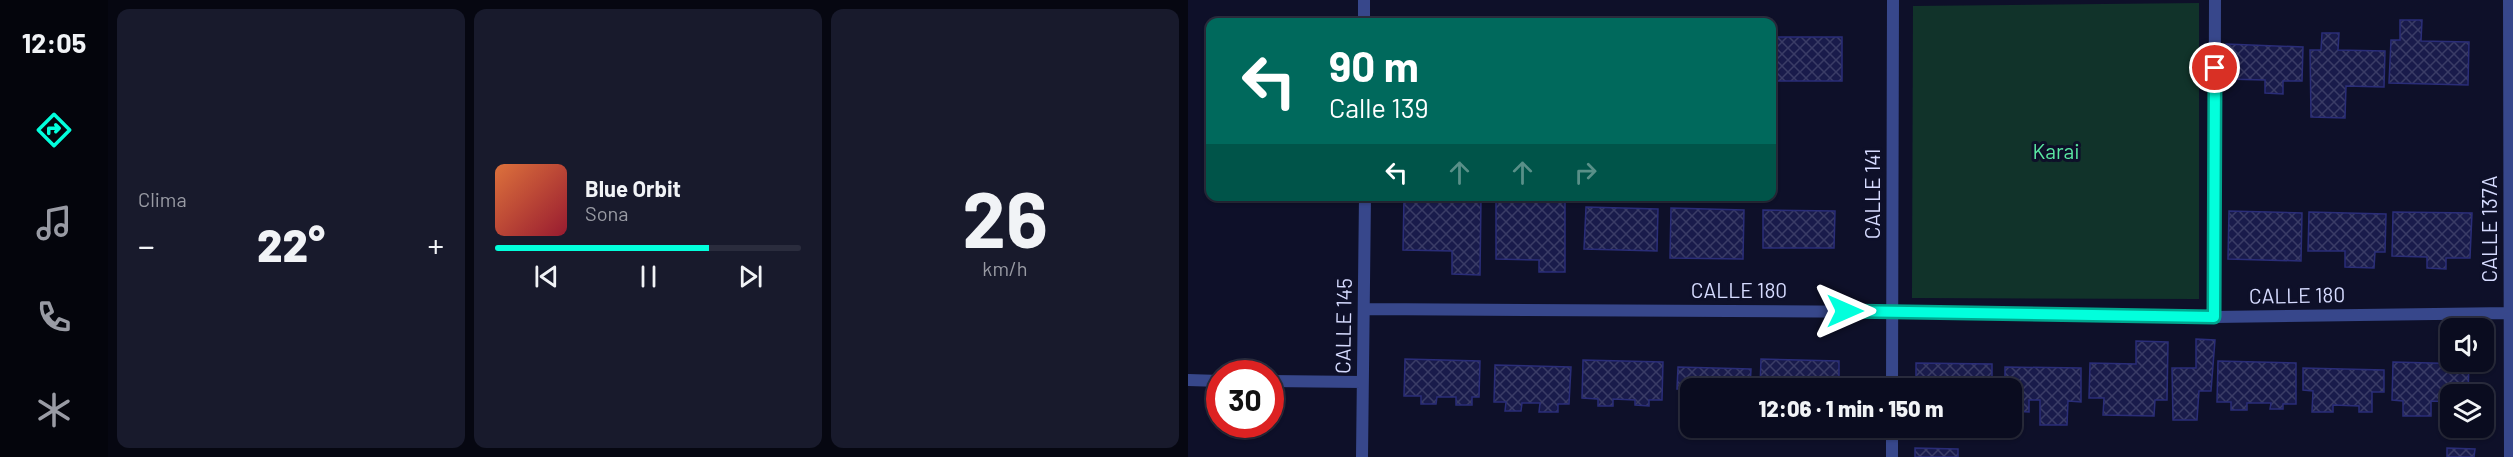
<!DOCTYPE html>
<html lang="es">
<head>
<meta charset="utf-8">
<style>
	:root { --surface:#0a0c1f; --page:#181a2c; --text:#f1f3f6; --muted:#999ba4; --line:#2a2c3d; --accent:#02ffdc }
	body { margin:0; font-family:Barlow,sans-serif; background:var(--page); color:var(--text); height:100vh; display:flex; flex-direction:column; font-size:22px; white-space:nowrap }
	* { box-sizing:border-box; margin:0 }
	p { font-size:20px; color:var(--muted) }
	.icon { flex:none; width:33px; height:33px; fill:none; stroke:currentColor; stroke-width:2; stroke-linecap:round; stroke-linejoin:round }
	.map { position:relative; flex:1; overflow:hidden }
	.drawer { display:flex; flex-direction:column; gap:9px; padding:9px; background:#060711; width:1080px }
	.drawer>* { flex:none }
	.guide { position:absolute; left:18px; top:18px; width:570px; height:183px; border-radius:12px; box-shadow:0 2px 4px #0004,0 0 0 2px var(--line); background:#00695c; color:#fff; overflow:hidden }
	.tools { position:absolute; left:1252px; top:318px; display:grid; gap:12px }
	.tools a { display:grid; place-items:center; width:54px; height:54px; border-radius:12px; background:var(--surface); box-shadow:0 2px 4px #0004,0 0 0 2px var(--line); font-size:30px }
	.speed { position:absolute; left:18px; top:360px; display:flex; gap:12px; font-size:30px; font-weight:700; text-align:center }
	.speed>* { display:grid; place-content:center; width:78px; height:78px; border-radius:50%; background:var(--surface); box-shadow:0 2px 4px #0004,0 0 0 2px var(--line); line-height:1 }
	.speed .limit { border:9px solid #d22; background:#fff; color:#111 }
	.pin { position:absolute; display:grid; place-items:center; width:51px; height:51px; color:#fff; margin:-26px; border:3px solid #fff; border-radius:50%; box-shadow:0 2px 6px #0007 }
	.me { position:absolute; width:66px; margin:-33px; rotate:90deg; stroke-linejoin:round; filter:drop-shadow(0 0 4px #0008) }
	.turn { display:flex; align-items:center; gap:21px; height:126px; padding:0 24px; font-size:27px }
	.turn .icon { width:78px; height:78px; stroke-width:2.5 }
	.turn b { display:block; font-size:42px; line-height:51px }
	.lanes { display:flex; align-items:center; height:57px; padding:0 24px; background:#0003; justify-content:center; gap:30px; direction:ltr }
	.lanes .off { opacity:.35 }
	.big { font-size:45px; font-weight:800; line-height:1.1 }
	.drawer .card { flex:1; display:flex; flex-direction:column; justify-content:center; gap:9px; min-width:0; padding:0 21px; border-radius:12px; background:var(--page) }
	.drawer .dial { align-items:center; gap:0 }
	.dial b { font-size:78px; line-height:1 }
	.song { display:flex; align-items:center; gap:18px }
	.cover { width:72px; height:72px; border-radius:9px; background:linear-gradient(135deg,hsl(20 70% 55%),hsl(350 70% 35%)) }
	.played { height:6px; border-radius:3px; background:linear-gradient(90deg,var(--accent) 70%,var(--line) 70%) }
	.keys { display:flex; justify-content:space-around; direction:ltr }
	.heat { display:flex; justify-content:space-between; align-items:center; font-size:33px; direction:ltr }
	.drawer .tiles { flex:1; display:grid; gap:9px; grid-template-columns:repeat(3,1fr) }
	.trip { position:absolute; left:492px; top:378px; width:342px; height:60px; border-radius:12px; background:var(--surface); box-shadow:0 2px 4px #0004,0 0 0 2px var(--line); font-weight:800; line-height:60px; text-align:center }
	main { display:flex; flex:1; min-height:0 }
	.menu { display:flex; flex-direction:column; width:108px; justify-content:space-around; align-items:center; background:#04050c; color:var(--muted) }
	.menu .icon { width:42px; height:42px }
	.menu .selected { color:var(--accent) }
	.menu b { font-size:27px; color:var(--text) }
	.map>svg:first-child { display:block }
</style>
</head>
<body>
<main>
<nav class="menu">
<b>12:05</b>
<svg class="icon selected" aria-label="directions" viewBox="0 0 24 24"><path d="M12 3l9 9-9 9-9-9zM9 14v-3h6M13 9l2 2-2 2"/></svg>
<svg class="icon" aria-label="music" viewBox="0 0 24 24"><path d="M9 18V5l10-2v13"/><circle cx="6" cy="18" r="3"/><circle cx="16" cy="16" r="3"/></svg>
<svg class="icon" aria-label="phone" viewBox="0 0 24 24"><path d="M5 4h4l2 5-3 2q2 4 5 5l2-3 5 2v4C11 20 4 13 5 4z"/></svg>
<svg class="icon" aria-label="climate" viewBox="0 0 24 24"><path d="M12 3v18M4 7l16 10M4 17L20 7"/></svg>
</nav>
<section class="drawer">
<div class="tiles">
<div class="card"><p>Clima</p>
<div class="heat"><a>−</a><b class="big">22°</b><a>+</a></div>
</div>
<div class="card">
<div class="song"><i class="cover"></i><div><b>Blue Orbit</b><p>Sona</p></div></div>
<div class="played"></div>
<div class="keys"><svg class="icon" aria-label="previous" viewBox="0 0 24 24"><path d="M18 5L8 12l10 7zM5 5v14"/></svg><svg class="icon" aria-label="pause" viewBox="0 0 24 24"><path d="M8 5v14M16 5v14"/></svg><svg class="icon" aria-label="next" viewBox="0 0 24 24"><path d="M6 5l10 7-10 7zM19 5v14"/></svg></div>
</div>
<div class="card dial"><b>26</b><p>km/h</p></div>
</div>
</section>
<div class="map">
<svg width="1325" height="457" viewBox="0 0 1325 457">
	<defs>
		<pattern id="building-cross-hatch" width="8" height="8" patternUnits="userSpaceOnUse" patternTransform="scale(1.5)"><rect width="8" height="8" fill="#191b4b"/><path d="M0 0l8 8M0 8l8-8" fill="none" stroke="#3a3c66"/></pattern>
	</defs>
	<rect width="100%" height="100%" fill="#0e1029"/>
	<path fill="#11332a" d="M 1011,3 L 1011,299 L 724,298 L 725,6 Z"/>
	<path fill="url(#building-cross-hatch)" stroke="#2a2d78" stroke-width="1.5" d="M 1212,20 L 1234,20 L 1233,41 L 1281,42 L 1280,85 L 1201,83 L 1203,40 L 1212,40 Z
		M 1134,33 L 1151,33 L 1150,50 L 1197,51 L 1196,87 L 1158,86 L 1157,118 L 1123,117 L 1122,50 L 1133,50 Z
		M 584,37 L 654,37 L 654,81 L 584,81 Z
		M 1038,44 L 1115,47 L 1114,81 L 1095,81 L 1095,94 L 1077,93 L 1077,80 L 1037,79 Z
		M 216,197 L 293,197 L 292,275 L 264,274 L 264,251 L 215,250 Z
		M 308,201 L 377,201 L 377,272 L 351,272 L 351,260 L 308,259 Z
		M 398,207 L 470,209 L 469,251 L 396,249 Z
		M 483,208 L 556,210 L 555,259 L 482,258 Z
		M 575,210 L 647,211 L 646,248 L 575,248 Z
		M 1041,211 L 1114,213 L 1113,261 L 1040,259 Z
		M 1121,212 L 1198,214 L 1197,252 L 1187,252 L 1186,268 L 1157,267 L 1157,251 L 1120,251 Z
		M 1205,212 L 1284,213 L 1282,258 L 1258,258 L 1258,269 L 1239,268 L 1239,257 L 1204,256 Z
		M 1008,339 L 1027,340 L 1023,391 L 1011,391 L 1009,420 L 985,420 L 984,368 L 1008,368 Z
		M 948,341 L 980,342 L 979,400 L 967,400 L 966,416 L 915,415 L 916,398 L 901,398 L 902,363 L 948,364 Z
		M 217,359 L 292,361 L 291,397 L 284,397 L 284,405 L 268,405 L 268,397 L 249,397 L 248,404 L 233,404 L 233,396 L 216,396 Z
		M 573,359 L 651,361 L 651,388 L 572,388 Z
		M 395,360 L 475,362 L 474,400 L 461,400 L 461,406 L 447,405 L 447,400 L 425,399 L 425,406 L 410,406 L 410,399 L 394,398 Z
		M 1030,361 L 1108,363 L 1108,404 L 1095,404 L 1095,409 L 1082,409 L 1083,403 L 1059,403 L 1059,410 L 1043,410 L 1043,402 L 1029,402 Z
		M 1205,362 L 1281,364 L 1280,394 L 1263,394 L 1263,402 L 1243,401 L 1243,416 L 1215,416 L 1215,401 L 1204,400 Z
		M 728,363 L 804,364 L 804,388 L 728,388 Z
		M 307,365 L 383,367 L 381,404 L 370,404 L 370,412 L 351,412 L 352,403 L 334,403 L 333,411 L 317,411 L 318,402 L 306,402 Z
		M 490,367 L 563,369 L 562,388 L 502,388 L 502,410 L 498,410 L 498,389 L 489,389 Z
		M 817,367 L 893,368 L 893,402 L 880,401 L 879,425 L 852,425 L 852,400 L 841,400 L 841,412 L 824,411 L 824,388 L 817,388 Z
		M 1115,368 L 1196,370 L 1196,392 L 1184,392 L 1184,412 L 1171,412 L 1171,406 L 1145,405 L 1145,412 L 1124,412 L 1125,391 L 1115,390 Z
		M 727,448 L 770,449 L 770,457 L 727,457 Z
		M 1259,448 L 1287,449 L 1286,457 L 1259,457 Z"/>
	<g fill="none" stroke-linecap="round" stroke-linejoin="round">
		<path stroke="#37478b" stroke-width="12" d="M 176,0 L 176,22
			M 1321,0 L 1322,457
			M 177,309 L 705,312 L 1026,317 L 1321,313
			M 1026,317 L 1027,0
			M 0,380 L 32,381
			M 82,381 L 174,382
			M 704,388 L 705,0
			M 174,457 L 177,196
			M 704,457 L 704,428"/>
	</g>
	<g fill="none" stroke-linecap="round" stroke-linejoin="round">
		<g stroke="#01a68f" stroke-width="15">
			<path id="route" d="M 657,311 L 1026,317 L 1027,68"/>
		</g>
		<use href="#route" stroke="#02ffdc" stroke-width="10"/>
	</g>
	<g text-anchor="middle" stroke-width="6" stroke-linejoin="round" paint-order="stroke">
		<g font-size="21" fill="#5ae7a2" stroke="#0e1029">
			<text x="868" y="159">Karai</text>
		</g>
		<g font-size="21" fill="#d6dbff" stroke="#0e1029">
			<text transform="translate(685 194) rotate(-90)" y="7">CALLE 141</text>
			<text transform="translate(1302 229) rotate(-90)" y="7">CALLE 137A</text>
			<text x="551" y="298">CALLE 180</text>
			<text transform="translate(1109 296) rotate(-1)" y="7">CALLE 180</text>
			<text transform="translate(156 326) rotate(-89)" y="7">CALLE 145</text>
		</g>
	</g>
</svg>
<div class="tools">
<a><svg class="icon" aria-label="sound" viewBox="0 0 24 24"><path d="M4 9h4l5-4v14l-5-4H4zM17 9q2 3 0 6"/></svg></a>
<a><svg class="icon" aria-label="layers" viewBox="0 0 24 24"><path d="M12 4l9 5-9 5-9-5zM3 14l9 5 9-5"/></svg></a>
</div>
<div class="speed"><div class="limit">30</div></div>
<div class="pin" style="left:1027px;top:68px;background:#d93025"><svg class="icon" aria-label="arrive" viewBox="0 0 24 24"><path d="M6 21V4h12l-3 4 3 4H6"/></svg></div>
<svg class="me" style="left:657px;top:311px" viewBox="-20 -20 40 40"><path d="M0-17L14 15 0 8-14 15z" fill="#02ffdc" stroke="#fff" stroke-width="4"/></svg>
<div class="trip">12:06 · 1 min · 150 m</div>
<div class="guide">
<div class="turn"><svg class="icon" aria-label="left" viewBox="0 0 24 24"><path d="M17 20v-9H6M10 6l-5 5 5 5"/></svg><div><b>90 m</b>Calle 139</div></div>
<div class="lanes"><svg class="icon" aria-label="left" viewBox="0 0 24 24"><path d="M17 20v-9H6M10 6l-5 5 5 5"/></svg><svg class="icon off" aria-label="ahead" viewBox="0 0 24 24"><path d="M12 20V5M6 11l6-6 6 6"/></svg><svg class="icon off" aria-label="ahead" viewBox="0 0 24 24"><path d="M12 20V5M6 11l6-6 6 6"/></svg><svg class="icon off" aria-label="right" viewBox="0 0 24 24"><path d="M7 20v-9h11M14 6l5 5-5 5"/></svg></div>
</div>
</div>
</main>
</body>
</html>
